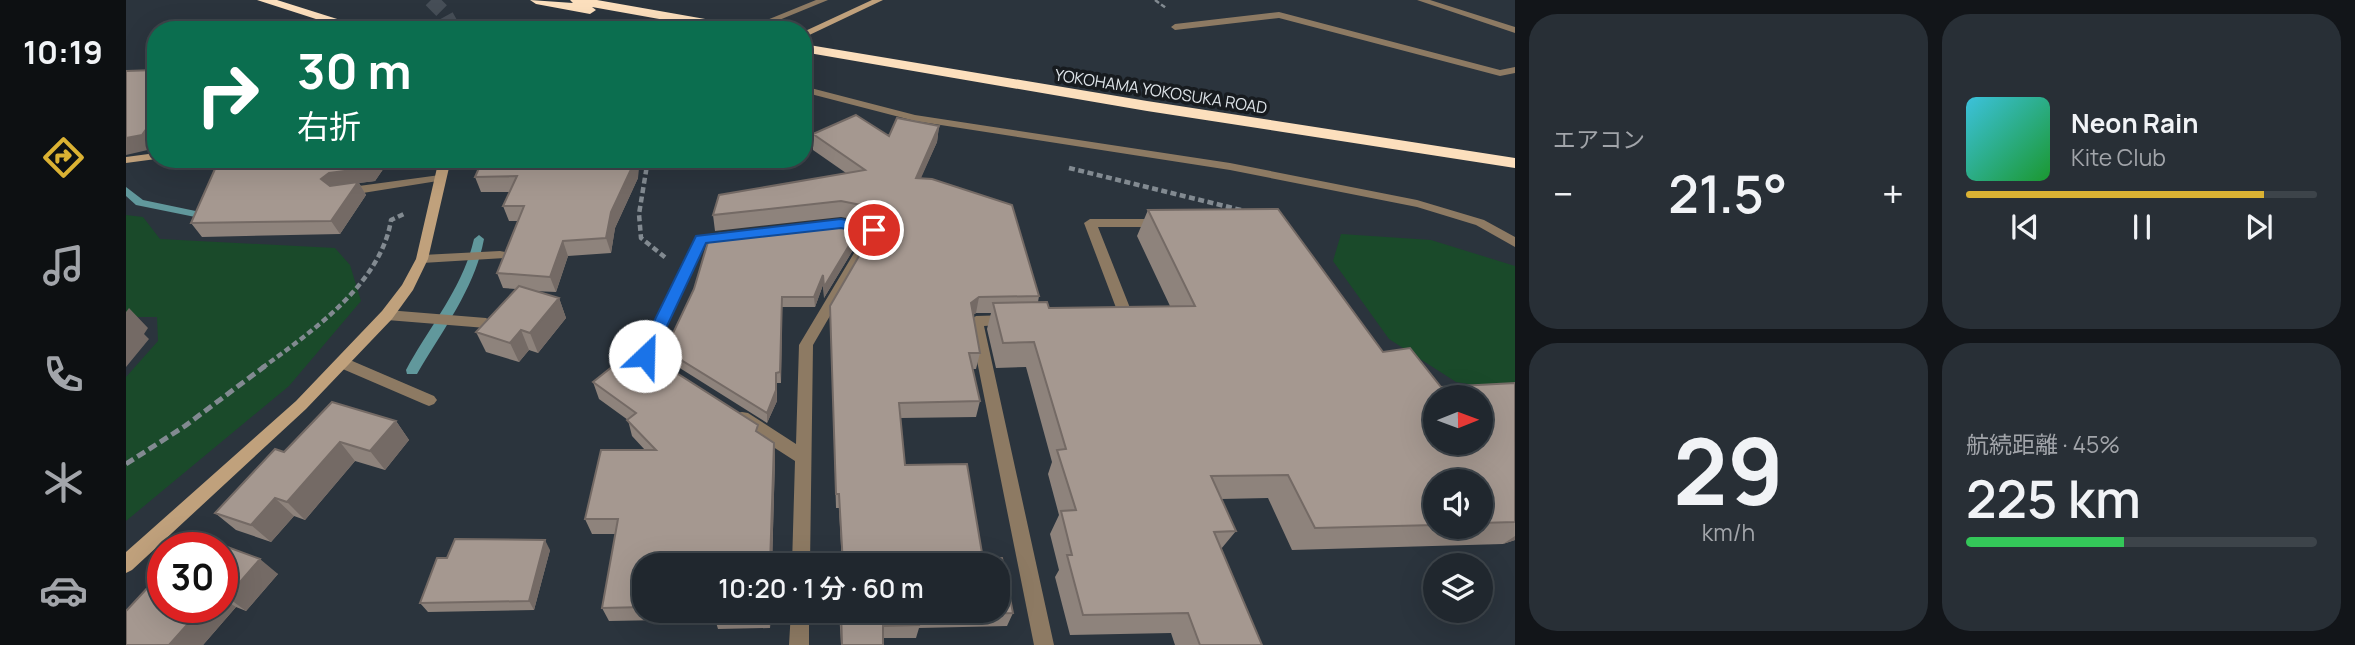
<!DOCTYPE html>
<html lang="ja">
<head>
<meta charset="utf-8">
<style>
	:root { --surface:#20272e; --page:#282f36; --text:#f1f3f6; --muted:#a2a5aa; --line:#3d444a; --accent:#dbb233 }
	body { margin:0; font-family:Manrope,"Noto Sans JP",sans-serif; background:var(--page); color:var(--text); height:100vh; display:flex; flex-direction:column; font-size:26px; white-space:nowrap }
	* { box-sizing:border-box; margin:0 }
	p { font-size:23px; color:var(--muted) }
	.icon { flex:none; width:38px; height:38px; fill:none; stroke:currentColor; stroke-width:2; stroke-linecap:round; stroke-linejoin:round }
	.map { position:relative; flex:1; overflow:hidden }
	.details { display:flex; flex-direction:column; gap:14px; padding:14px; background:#121519; width:840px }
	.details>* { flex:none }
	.guide { position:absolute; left:21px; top:21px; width:665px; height:147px; border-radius:28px; box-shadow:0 7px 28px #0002,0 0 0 2px var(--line); background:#0b6e4f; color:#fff; overflow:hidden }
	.needle { width:46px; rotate:89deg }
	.controls { position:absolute; left:1297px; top:385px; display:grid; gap:14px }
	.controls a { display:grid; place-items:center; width:70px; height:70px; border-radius:50%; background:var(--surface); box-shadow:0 7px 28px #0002,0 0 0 2px var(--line); font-size:35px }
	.speed { position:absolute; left:21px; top:532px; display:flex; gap:14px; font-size:35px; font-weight:700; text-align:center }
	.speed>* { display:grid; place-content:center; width:91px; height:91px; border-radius:50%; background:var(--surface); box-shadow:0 7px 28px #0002,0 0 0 2px var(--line); line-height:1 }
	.speed .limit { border:10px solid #d22; background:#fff; color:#111 }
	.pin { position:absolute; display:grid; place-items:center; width:60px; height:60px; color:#fff; margin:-30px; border:4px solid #fff; border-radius:50%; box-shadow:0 2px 7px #0007 }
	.me { position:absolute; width:77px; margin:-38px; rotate:24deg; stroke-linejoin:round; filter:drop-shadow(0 0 5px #0008) }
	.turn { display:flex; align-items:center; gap:24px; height:147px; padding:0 35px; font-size:32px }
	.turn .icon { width:91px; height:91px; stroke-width:2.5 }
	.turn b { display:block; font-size:49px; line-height:60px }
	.big { font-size:52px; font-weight:600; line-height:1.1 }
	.details .tile { flex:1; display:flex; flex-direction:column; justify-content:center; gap:10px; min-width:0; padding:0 24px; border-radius:28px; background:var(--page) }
	.details .dial { align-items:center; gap:0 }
	.dial b { font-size:91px; line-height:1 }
	.song { display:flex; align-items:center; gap:21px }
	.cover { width:84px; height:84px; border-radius:10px; background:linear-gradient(135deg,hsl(190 70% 55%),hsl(130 70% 35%)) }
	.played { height:7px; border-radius:4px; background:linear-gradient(90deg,var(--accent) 85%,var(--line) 85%) }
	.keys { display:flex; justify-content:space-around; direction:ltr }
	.heat { display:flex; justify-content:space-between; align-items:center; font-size:38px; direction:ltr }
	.charge { height:10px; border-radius:5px; background:linear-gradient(90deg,#34c759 45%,var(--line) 0) }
	.details .tiles { flex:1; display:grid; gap:14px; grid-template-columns:repeat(2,1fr) }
	.trip { position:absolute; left:506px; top:553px; width:378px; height:70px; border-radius:28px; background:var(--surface); box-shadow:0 7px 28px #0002,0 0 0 2px var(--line); font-weight:600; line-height:70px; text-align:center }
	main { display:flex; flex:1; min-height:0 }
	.tab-bar { display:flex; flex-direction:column; width:126px; justify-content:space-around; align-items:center; background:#0d1012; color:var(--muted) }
	.tab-bar .icon { width:49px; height:49px }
	.tab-bar .on { color:var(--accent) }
	.tab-bar b { font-size:32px; color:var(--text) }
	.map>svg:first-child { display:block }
</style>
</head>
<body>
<main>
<nav class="tab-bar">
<b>10:19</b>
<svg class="icon on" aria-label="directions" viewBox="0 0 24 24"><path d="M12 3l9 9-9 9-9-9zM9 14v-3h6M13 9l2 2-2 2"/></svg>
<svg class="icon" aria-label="music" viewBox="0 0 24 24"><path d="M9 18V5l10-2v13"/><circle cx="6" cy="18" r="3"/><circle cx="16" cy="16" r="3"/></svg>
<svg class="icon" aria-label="phone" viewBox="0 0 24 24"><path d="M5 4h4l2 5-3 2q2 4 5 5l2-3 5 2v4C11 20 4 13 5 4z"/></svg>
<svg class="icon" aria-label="climate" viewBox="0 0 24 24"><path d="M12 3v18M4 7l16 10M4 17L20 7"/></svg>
<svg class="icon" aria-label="car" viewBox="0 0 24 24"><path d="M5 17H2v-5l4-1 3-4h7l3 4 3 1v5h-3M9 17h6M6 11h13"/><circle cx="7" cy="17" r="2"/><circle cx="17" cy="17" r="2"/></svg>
</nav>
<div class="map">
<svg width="1389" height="645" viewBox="0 0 1389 645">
	<rect width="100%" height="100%" fill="#2b343d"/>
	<path fill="#1a4a2a" d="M 0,215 L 17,217 L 34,239 L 209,248 L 224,265 L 235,301 L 163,386 L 0,521 L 0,377 L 32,341 L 31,317 L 0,317 Z
		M 1215,234 L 1305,240 L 1389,266 L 1389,398 L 1382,390 L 1330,382 L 1263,339 L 1207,261 Z"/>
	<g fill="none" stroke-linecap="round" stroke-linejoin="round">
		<path fill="#61989c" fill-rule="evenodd" d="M 0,187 L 17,200 L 84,214 L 89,217 L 84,220 L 10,205 L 0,196 Z
			M 353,235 L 358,239 C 349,288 316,331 291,374 L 281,374 L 280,370 C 303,327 337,288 348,239 Z"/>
		<path stroke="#464e57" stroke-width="15" stroke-dasharray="15 7" stroke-linecap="butt" d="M 305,0 L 319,14 L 328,30"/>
		<path stroke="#828a91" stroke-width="2.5" stroke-dasharray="5 2.5" stroke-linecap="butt" d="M 1029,0 L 1040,8"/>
		<path stroke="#828a91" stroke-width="4.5" stroke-dasharray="6 3.5" stroke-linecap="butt" d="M 522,159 L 513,214 L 515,238 L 540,258
			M 943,168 L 1115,210
			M 136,368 C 185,332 255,284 265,220 L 280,213"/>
		<path stroke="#828a91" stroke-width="5" stroke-dasharray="9 4.5" stroke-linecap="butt" d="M 0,464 L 59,426 L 139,366"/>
		<path fill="#8d7a63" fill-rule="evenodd" d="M 314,175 L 320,178 L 318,180 L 218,196 L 212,192 L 218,188 Z
			M 374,251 L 379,252 L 380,255 L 379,258 L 296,263 L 290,259 L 296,255 Z
			M 261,310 L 360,318 L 367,323 L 360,328 L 261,320 L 254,315 Z
			M 217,357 L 308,396 L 311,400 L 308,404 L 303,406 L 298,404 L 212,367 L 210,363 L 212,359 Z"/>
		<path fill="#8d7a63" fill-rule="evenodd" d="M 690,0 L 702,0 L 629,30 L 616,30 Z
			M 1291,0 L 1304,0 L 1389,27 L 1389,33 Z
			M 1153,12 L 1374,70 L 1389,67 L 1389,73 L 1374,76 L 1153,18 L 1049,30 L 1045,27 L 1049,24 Z
			M 677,86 L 789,115 L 1104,163 L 1291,200 L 1358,220 L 1389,237 L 1389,247 L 1350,225 L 1291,207 L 1104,170 L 789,121 L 677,92 Z
			M 964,219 L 1034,219 L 1040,223 L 1034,227 L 972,227 L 1008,318 L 1006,322 L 993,323 L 986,318 L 992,313 L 958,223 Z
			M 720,221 L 748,226 L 754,230 L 687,345 L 684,565 L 666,565 L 669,461 L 610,423 L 608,418 L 610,413 L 616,412 L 622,413 L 670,444 L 673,345 L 740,233 L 716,228 L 714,225 L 716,222 Z
			M 599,232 L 605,236 L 603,239 L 580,243 L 527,354 L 548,367 L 550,371 L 548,375 C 536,379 524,366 514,360 L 512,356 L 571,236 Z
			M 882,315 L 887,316 L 889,320 L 887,324 L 858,326 L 928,645 L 908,645 L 843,321 L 850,316 Z
			M 665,611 L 683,611 L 683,645 L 663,645 Z"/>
		<path fill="#c0a17c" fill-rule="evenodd" d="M 746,0 L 757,0 L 677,38 L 677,32 Z
			M 30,153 L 30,159 L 0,163 L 0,157 Z
			M 313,159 L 325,159 L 302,259 L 287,290 L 266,319 L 180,409 L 6,570 L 0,573 L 0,552 L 170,401 L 256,311 L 276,285 L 290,259 Z"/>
		<path fill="#fcdfbd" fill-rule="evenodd" d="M 131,0 L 151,0 L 246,30 L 224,30 Z
			M 404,0 L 447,3 L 444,0 L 471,0 L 619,26 L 626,30 L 595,30 L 466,7 L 470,10 L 464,14 L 410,4 Z
			M 677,44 L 1021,101 L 1389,158 L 1389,168 L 1021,111 L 677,52 Z"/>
	</g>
	<path fill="#8e837c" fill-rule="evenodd" d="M 730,115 L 763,136 L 771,118 L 813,126 L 811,142 L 794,179 L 806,179 L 886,205 L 913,296 L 912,302 L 921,302 L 923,308 L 1044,306 L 1011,236 L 1022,210 L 1152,209 L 1257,352 L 1284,348 L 1315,387 L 1389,383 L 1389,540 L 1377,544 L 1166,550 L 1142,498 L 1095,499 L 1110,531 L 1095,549 L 1136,645 L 1049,645 L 1045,633 L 944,635 L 929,577 L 933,570 L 924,534 L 933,515 L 922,474 L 926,462 L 900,367 L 870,368 L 861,329 L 865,313 L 850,313 L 847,315 L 854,353 L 850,369 L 846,369 L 854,401 L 850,417 L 774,418 L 779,465 L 841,464 L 857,559 L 876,558 L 887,613 L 881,626 L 793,628 L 790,638 L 757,638 L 757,645 L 715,645 L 713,611 L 872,611 L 872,565 L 716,565 L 713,508 L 710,508 L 704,306 L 751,225 L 748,223 L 715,217 L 589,231 L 587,215 L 593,195 L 720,173 L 687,150 L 687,134 ZM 1309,397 L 1354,397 L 1354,443 L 1309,443 ZM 1309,481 L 1354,481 L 1354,527 L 1309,527 Z
		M 357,159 L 512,178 L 489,228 L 485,253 L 442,256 L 430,292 L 407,291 L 433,298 L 440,318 L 412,353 L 403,350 L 393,362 L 360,352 L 350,332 L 390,289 L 377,288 L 371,273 L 392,221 L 383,221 L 377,206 L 384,192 L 355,192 L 349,177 Z
		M 262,162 L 249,181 L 233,183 L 240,195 L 214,234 L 76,237 L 65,223 Z
		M 736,224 L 736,235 L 698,298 L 697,285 L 689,307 L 656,307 L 655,383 L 651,383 L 651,401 L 641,423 L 541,360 L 539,350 Z
		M 467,382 L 633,433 L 648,443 L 649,459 L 646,565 L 518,565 L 518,611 L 645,611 L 644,628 L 592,629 L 589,619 L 483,621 L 476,608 L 490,534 L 466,534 L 459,519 L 519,450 L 506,436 L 502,420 L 473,399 Z
		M 270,421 L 283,440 L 259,470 L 229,461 L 179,520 L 168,516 L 145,542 L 110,530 L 89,513 L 158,452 Z
		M 96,548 L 152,574 L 120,611 L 110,607 L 77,645 L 0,645 L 96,607 Z
		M 424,550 L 408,610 L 302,612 L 294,603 L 321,558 Z"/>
	<path fill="#746a65" d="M 30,115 L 30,144 L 26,149 L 0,155 L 0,138 Z
		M 813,126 L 811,142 L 788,194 L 790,178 Z
		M 248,159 L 260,159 L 262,162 L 249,181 L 233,183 L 240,195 L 214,234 L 205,221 L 203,192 L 195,179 L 203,173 Z
		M 509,159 L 514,159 L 512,178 L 489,228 L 485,253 L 480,238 L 485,212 Z
		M 736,224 L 736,235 L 698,298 L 698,287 Z
		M 437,241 L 442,256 L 430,292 L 424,277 Z
		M 697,275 L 697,285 L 689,307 L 688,297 Z
		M 656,297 L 656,307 L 655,383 L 654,372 Z
		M 853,297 L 850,313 L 841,319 L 845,303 Z
		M 433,298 L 440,318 L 412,353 L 404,333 Z
		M 3,308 L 22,328 L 18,334 L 23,339 L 0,367 L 0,312 Z
		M 395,330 L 403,350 L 393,362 L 384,343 Z
		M 650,373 L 651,401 L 641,423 L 641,413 Z
		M 270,421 L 283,440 L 259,470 L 244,451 Z
		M 214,442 L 229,461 L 179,520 L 161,502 Z
		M 648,443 L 649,459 L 646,565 L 644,565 Z
		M 149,498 L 168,516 L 145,542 L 125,525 Z
		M 1389,536 L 1389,540 L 1377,544 Z
		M 419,540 L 424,550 L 408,610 L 403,601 Z
		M 134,559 L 152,574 L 120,611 L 101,597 Z
		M 96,598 L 110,607 L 77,645 L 43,645 L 77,607 L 96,607 Z
		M 643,611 L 645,611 L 644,628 L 643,615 Z"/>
	<path fill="#a59890" stroke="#746a65" stroke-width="2" fill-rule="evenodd" d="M 30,70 L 30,115 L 16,135 L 0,138 L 0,71 Z
		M 730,115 L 763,136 L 771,118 L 813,126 L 790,178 L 806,179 L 886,205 L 913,296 L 853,297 L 845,303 L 854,353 L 843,353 L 854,401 L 773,403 L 779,465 L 841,464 L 857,559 L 876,558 L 887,613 L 792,616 L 793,625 L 757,626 L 757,645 L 716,645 L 715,611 L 872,611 L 872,565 L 717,565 L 713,494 L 710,494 L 704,306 L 758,213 L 750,208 L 715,201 L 587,215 L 593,195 L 739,170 L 687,134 Z
		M 101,159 L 248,159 L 242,168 L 203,173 L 195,179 L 204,186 L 232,182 L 205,221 L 65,223 L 93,160 Z
		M 357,159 L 509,159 L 508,163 L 485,212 L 480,238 L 437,241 L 424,277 L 371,273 L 398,206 L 377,206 L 391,176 L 349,177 Z
		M 1152,209 L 1257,352 L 1284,348 L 1315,387 L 1389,383 L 1389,522 L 1354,523 L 1354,481 L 1309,481 L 1309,525 L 1189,528 L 1162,475 L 1085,476 L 1110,531 L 1088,532 L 1136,645 L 1074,645 L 1062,613 L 957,615 L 941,555 L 946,555 L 935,511 L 950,510 L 931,450 L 940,449 L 908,342 L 877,343 L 867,303 L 921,302 L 923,308 L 1069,306 L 1022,210 ZM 1309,397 L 1354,397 L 1354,443 L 1309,443 Z
		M 715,220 L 736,224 L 698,287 L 697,275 L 688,297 L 656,297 L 654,372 L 650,373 L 650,390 L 641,413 L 539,350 L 568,289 L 584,235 Z
		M 393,286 L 433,298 L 404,333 L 395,330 L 384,343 L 350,332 Z
		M 506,351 L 527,365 L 530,360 L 632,425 L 630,431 L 648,443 L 644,565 L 518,565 L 518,607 L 476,608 L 492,519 L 459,519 L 475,450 L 530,450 L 501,420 L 510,413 L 467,382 Z
		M 206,402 L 270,421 L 244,451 L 214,442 L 161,502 L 149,498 L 125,525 L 89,513 L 149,449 L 158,452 Z
		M 77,538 L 134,559 L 101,597 L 96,595 L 96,548 L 67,548 Z
		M 329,539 L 419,540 L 403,601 L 294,603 L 311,558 L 321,558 Z
		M 37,580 L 37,607 L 77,607 L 43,645 L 0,645 L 0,611 L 26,583 L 33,585 Z
		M 589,611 L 643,611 L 643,615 L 589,616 Z"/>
	<path fill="#1a73e8" stroke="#114b97" stroke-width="2" d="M 715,219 L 753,227 L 755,230 L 748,235 L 715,228 L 580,243 L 525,360 L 513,360 L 511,356 L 570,236 Z"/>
	<g text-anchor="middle" stroke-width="7" stroke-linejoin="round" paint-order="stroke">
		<g font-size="16" fill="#dee4e9" stroke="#171b1f">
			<text transform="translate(1035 91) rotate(9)" y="6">YOKOHAMA YOKOSUKA ROAD</text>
		</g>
	</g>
</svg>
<div class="controls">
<a><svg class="needle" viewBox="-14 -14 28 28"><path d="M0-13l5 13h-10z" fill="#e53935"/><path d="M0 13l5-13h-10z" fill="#a2a5aa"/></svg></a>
<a><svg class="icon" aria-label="sound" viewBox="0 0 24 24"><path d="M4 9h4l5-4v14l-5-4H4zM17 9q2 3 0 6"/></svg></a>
<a><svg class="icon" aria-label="layers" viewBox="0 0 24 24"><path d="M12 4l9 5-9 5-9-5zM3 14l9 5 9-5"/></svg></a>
</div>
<div class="speed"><div class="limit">30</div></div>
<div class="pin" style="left:748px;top:230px;background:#d93025"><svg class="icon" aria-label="arrive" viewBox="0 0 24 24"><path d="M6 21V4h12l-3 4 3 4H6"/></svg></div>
<svg class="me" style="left:519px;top:356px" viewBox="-20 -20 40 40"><circle r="19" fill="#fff"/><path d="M0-13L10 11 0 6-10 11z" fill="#1a73e8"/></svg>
<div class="trip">10:20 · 1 分 · 60 m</div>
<div class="guide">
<div class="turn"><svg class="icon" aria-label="right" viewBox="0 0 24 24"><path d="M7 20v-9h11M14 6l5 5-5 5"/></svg><div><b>30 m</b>右折</div></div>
</div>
</div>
<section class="details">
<div class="tiles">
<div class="tile"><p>エアコン</p>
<div class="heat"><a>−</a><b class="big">21.5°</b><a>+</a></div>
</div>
<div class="tile">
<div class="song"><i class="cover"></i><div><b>Neon Rain</b><p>Kite Club</p></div></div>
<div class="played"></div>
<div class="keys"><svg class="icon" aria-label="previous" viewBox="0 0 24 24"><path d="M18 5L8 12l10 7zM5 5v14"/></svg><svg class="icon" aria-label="pause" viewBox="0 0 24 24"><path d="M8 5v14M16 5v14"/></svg><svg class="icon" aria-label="next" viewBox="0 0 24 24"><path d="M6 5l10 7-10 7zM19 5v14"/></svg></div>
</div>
<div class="tile dial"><b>29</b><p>km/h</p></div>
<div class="tile"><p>航続距離 · 45%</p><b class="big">225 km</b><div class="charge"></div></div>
</div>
</section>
</main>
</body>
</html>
